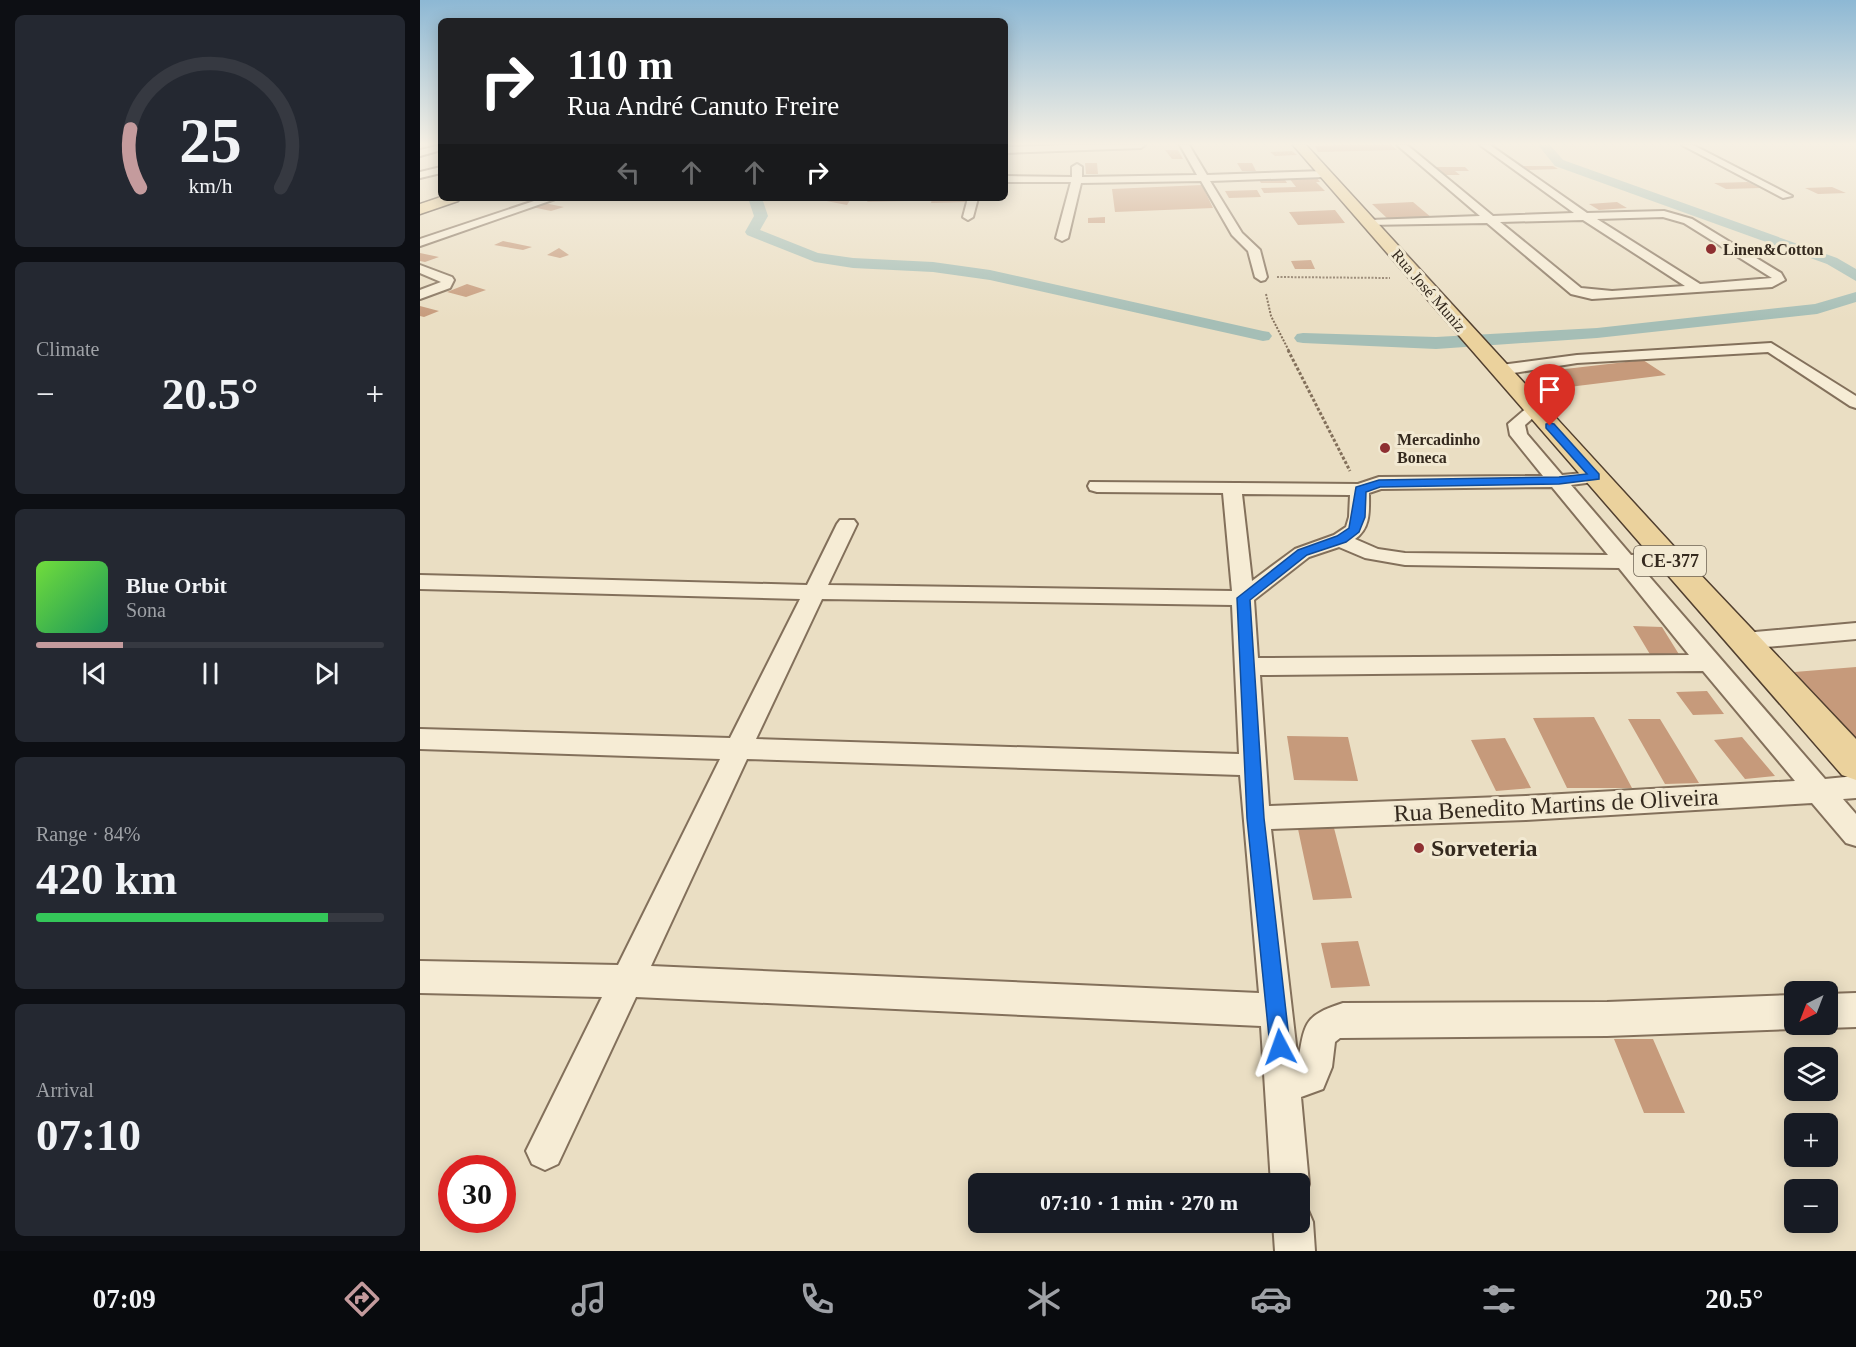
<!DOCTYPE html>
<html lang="en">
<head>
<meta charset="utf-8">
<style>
	:root { --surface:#171b24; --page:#242831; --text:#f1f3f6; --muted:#9ea1a6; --line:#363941; --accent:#c49b9d }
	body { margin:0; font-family:Georgia,serif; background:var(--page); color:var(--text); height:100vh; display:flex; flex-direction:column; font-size:22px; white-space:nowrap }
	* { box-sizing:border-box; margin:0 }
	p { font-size:20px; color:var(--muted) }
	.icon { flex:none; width:33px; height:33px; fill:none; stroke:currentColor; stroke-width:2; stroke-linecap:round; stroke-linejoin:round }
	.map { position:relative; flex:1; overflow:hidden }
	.sheet { display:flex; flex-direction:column; gap:15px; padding:15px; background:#0d0f14; width:420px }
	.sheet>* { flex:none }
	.top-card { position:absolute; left:18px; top:18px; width:570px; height:183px; border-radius:9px; box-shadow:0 3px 15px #0003; background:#202124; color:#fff; overflow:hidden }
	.needle { width:39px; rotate:222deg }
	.fabs { position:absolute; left:1364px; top:981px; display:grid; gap:12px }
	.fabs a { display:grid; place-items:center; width:54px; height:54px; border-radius:9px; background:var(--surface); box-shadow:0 3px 15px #0003; font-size:30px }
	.speed { position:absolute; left:18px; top:1155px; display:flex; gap:12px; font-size:30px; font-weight:700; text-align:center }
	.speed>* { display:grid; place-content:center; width:78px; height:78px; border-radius:50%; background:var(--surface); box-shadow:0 3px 15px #0003; line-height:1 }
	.speed .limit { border:9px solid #d22; background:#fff; color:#111 }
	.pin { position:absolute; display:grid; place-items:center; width:51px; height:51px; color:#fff; margin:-62px -26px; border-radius:50% 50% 50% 0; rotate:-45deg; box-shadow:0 0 6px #0007 }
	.pin .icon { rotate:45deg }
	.me { position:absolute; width:66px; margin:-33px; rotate:356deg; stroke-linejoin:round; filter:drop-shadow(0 0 4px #0008) }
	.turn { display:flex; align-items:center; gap:21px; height:126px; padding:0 30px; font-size:27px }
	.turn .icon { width:78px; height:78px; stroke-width:2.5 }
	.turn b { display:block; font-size:42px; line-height:51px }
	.lanes { display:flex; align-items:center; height:57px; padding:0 30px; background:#0003; justify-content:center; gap:30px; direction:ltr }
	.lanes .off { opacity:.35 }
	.big { font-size:45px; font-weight:600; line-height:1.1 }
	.sheet .tile { flex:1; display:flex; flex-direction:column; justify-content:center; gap:9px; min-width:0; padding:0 21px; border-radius:9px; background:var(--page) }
	.sheet .dial { align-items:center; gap:0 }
	.dial svg { height:156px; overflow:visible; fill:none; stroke:var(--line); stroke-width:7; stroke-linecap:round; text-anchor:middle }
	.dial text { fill:var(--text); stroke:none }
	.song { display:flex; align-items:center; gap:18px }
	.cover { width:72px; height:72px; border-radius:9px; background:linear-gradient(135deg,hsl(100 70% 55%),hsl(150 70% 35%)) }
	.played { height:6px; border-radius:3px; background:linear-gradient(90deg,var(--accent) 25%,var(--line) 25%) }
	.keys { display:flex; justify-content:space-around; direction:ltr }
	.heat { display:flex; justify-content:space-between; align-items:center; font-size:33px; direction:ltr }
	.charge { height:9px; border-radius:4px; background:linear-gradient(90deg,#34c759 84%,var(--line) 0) }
	.trip { position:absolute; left:548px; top:1173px; width:342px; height:60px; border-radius:9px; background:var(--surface); box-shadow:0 3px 15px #0003; font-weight:600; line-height:60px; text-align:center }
	.tabs { display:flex; height:96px; justify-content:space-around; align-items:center; background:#090b0e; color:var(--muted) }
	.tabs .icon { width:42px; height:42px }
	.tabs .current { color:var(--accent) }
	.tabs b { font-size:27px; color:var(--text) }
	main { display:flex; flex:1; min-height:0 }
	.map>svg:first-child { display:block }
</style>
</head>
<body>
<main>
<section class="sheet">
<div class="tile dial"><svg viewBox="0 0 100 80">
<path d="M14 69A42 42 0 1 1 86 69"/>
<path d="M14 69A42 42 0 0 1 9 39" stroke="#c49b9d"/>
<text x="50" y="56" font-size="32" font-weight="700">25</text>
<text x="50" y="72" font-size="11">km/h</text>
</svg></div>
<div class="tile"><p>Climate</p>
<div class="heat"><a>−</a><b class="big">20.5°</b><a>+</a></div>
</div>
<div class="tile">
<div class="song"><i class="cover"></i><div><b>Blue Orbit</b><p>Sona</p></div></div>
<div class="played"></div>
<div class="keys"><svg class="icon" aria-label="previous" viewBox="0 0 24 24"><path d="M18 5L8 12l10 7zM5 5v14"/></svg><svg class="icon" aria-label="pause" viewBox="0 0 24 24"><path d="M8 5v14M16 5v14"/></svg><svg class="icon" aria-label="next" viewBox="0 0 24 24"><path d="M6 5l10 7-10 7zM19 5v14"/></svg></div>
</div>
<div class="tile"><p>Range · 84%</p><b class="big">420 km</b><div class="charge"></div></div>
<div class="tile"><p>Arrival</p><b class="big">07:10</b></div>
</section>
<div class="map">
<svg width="1436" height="1251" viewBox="0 0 1436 1251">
	<rect width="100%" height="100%" fill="#eadec3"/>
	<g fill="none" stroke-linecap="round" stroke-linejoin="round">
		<path fill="#a5beb6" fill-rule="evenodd" d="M 1118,145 L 1130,145 L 1143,160 L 1417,258 L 1436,269 L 1436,281 L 1407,264 L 1135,166 Z
			M 328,198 L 342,198 L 348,216 L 340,230 L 398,253 L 433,258 L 513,262 L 570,270 L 843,331 L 849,332 L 852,336 L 849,340 L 843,341 L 570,280 L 513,272 L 433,268 L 395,262 L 327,235 L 325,232 L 334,216 Z
			M 1436,292 L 1436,302 L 1397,314 L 1177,338 L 1016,349 L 883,343 L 877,342 L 874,338 L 877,334 L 883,333 L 1016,337 L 1177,328 L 1395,304 Z"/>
	</g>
	<path fill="#c69a7b" d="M 925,145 L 971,145 L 977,150 L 898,152 L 895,146 Z
		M 745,150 L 758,150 L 763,159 L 752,159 Z
		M 872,151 L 877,155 L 855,156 L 850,152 Z
		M 665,163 L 677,163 L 678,174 L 666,174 Z
		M 817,163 L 832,163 L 836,171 L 822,171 Z
		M 1103,166 L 1133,166 L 1138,169 L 1107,170 Z
		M 1013,167 L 1045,167 L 1049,171 L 1035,171 L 1040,175 L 1021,175 Z
		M 896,177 L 900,182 L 896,182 L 905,191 L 844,193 L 841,188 L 876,187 L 869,178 Z
		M 838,178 L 864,178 L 867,183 L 841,183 Z
		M 1328,182 L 1340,188 L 1306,189 L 1294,183 Z
		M 782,185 L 793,208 L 695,212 L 692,189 Z
		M 1412,187 L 1426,193 L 1398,194 L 1385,188 Z
		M 837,190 L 841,197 L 809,198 L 805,191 Z
		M 391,198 L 414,198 L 430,200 L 427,205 Z
		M 490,198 L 489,201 L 447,202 L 449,199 Z
		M 547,198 L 547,202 L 511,203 L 512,199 Z
		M 993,202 L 1012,218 L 969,220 L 952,204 Z
		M 1197,202 L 1207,208 L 1179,210 L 1169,204 Z
		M 124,203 L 144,207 L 131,211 L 112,207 Z
		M 915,210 L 925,223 L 878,225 L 869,212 Z
		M 685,217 L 685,223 L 668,223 L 668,218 Z
		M 83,241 L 112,247 L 103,250 L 74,245 Z
		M 139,248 L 149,255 L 140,258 L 127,255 Z
		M 0,253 L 19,257 L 5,262 L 0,261 Z
		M 891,260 L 895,269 L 875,269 L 871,261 Z
		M 47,284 L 66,290 L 46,297 L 27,292 Z
		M 0,306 L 19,311 L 4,317 L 0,316 Z
		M 1223,360 L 1246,375 L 1149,387 L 1128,371 Z
		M 1213,626 L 1242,627 L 1260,656 L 1231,656 Z
		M 1436,667 L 1436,752 L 1362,673 Z
		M 1287,691 L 1304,714 L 1273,715 L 1256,692 Z
		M 1174,717 L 1212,788 L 1147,788 L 1113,718 Z
		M 1208,719 L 1240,719 L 1279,783 L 1245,784 Z
		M 867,736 L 928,737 L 938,781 L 874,780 Z
		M 1322,737 L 1355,776 L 1325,779 L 1294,740 Z
		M 1085,738 L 1111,788 L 1076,791 L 1051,740 Z
		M 914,828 L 932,898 L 893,900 L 878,829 Z
		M 938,941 L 950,986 L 911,988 L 901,943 Z
		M 1194,1039 L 1233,1039 L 1265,1113 L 1224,1113 Z"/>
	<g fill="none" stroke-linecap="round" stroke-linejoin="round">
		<g stroke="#83705b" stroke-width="4">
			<path id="minor" d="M 21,145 L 21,150 L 0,156 L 0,150 Z
				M 645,145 L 725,145 L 721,148 L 585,153 L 585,147 Z
				M 760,145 L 769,145 L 787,175 L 904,171 L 909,174 L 904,177 L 790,181 L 822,233 L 840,250 L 847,277 L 845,280 L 841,281 L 835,277 L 828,251 L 812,235 L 781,181 L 661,183 L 648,238 L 642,241 L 636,238 L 651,182 L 585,182 L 585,176 L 652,177 L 652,167 L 657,164 L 662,167 L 662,177 L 777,175 Z
				M 977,145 L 987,145 L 1073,216 L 1154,213 L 1060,145 L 1070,145 L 1167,213 L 1244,211 L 1272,219 L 1361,273 L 1365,280 L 1352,287 L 1172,299 L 1151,294 L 1067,223 L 946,225 L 944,223 L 950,220 L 1060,216 ZM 1243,217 L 1264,223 L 1352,278 L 1280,284 L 1177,219 ZM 1163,220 L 1265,286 L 1192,291 L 1161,288 L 1080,222 Z
				M 1262,145 L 1273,145 L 1372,196 L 1363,198 Z
				M 21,167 L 21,173 L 0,178 L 0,172 Z
				M 123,198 L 138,198 L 0,246 L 0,239 Z
				M 548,198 L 558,198 L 553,217 L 548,220 L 543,217 Z
				M 0,265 L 32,277 L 34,280 L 30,288 L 0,299 L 0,290 L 21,282 L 0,273 Z
				M 1351,343 L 1436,396 L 1436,408 L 1430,406 L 1348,352 L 1157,363 L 1081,375 L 1073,370 L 1081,365 L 1157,355 Z
				M 1115,404 L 1123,409 L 1105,425 L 1107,434 L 1142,475 L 1175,472 L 1181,473 L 1184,477 L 1181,481 L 1151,485 L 1211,555 L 1248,553 L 1255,554 L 1258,559 L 1255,564 L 1221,567 L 1405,779 L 1436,776 L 1436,798 L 1423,799 L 1436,814 L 1436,846 L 1426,843 L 1392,803 L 1106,820 L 851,829 L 878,1062 C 885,1023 883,1016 923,1003 L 1187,1002 L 1374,995 L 1374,1024 L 1384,1024 L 1374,1029 L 1187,1036 L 920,1038 L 915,1042 L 912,1067 L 903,1089 L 881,1097 L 889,1184 L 884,1198 L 879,1199 L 879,1184 L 851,1184 L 841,1026 L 216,997 L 138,1164 L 125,1170 L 112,1164 L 106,1151 L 182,997 L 0,993 L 0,961 L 198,965 L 300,759 L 0,749 L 0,729 L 310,738 L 380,599 L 0,589 L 0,575 L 387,585 L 417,524 L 420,520 L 434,520 L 437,524 L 408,585 L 812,591 L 803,493 L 677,492 L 670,490 L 668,486 L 670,482 L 938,484 L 959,477 L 1123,476 L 1090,435 L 1088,424 L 1109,406 ZM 1132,487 L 1188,555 L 985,553 L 958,549 L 935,539 C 951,528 949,510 949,493 L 961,489 ZM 822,494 L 930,495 L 929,517 L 926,527 L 914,535 L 875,549 L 832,581 ZM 919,547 L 945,558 L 985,565 L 1199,568 L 1269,655 L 838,658 L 834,600 L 889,557 ZM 402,599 L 812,605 L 819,754 L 336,739 ZM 1283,671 L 1375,781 L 1106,796 L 849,806 L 840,675 ZM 327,759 L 820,775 L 839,993 L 231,966 Z
				M 1436,623 L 1436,639 L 1324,649 L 1316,647 L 1313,641 L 1316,635 L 1324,633 Z
				M 1436,993 L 1436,1027 L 1407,1028 L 1399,1024 L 1407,1024 L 1407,994 Z
				M 879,1205 L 887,1208 L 893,1222 L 895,1251 L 855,1251 L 853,1222 L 879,1222 Z"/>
		</g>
		<g stroke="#513f2f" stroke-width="3">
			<path id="primary" d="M 873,145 L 886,145 L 1259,552 L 1436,739 L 1436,780 L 1422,775 Z
				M 21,197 L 41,198 L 38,201 L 0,214 L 0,204 Z"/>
		</g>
		<path stroke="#83705b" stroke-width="2" stroke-dasharray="2 1.5" stroke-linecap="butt" d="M 857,277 L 970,278
			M 846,294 L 851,316 L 869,351"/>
		<path stroke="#83705b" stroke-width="3" stroke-dasharray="3 2" stroke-linecap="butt" d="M 868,350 L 930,471"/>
		<use href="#minor" fill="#f6ecd5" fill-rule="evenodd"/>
		<use href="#primary" fill="#ebd29d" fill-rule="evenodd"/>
	</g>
	<linearGradient id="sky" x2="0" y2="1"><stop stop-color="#8db8d4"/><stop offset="0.45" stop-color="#f6f0e4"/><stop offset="1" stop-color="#f6f0e4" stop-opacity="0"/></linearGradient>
	<rect width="1436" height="320" fill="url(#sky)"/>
	<path fill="#1a73e8" stroke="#114b97" stroke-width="1.5" d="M 1130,423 L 1134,424 L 1179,474 L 1179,479 L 1139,484 L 960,487 L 946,492 L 945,517 L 939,532 L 926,542 L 887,555 L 830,600 L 844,818 L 870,1047 L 867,1055 L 860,1058 L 853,1055 L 850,1047 L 827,818 L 817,598 L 878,550 L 917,536 L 929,528 L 936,487 L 959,480 L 1139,477 L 1167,474 L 1126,428 L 1126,424 Z"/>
	<g fill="#8e2f31" stroke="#f2e9d2" stroke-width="2">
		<circle cx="1291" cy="249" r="6"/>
		<circle cx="965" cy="448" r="6"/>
		<circle cx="999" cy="848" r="6"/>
	</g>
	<g text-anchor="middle" stroke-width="6" stroke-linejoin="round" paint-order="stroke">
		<g font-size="16" font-weight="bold" fill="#34291e" stroke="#f2e9d2" text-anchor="start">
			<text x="1303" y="255">Linen&amp;Cotton</text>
			<text x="977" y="445">Mercadinho<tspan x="977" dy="18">Boneca</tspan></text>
		</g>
		<g font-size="16" fill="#34291e" stroke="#f2e9d2">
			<text transform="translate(1009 290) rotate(49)" y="6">Rua José Muniz</text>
		</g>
		<rect fill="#f2e9d2" stroke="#6d6354" stroke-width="1.5" x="1214" y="546" width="72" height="30" rx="4.5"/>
		<g font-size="18" font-weight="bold" fill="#34291e">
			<text x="1250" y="567">CE-377</text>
		</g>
		<g font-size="24" fill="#34291e" stroke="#f2e9d2">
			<text transform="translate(1136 805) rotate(-3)" y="8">Rua Benedito Martins de Oliveira</text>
		</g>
		<g font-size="24" font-weight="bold" fill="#34291e" stroke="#f2e9d2" text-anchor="start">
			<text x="1011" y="856">Sorveteria</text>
		</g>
	</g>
</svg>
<div class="fabs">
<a><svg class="needle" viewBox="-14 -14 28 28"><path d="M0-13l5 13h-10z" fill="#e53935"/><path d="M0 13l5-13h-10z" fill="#9ea1a6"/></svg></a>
<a><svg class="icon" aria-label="layers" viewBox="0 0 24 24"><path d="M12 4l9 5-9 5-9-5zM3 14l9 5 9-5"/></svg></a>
<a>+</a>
<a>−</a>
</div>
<div class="speed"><div class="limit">30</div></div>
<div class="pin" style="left:1130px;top:426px;background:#d93025"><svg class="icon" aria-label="arrive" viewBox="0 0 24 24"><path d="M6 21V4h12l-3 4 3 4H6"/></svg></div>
<svg class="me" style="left:860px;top:1047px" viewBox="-20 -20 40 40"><path d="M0-17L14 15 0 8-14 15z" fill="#1a73e8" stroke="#fff" stroke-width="4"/></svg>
<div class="trip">07:10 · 1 min · 270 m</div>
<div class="top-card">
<div class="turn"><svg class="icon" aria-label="right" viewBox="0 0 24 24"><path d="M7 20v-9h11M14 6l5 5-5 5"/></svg><div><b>110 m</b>Rua André Canuto Freire</div></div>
<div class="lanes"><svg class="icon off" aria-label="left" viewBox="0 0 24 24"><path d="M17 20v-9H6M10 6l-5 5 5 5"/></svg><svg class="icon off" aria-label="ahead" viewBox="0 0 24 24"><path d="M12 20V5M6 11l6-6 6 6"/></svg><svg class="icon off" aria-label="ahead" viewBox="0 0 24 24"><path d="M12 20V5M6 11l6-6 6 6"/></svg><svg class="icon" aria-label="right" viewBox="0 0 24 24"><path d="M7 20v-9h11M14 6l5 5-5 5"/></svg></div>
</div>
</div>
</main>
<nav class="tabs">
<b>07:09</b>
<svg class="icon current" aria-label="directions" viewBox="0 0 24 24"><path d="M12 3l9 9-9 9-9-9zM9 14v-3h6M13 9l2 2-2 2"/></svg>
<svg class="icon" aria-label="music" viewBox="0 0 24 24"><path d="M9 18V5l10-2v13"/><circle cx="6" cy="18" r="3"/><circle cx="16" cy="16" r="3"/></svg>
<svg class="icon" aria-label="phone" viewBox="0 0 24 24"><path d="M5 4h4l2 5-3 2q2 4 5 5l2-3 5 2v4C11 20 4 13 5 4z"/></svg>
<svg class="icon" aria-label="climate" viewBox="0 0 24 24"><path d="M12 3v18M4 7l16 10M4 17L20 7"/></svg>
<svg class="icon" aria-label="car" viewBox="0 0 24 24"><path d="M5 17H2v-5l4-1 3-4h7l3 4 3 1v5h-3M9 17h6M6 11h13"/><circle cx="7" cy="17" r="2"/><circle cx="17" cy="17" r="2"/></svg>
<svg class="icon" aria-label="filters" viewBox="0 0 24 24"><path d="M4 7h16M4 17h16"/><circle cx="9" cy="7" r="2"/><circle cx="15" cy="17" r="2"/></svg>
<b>20.5°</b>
</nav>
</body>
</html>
